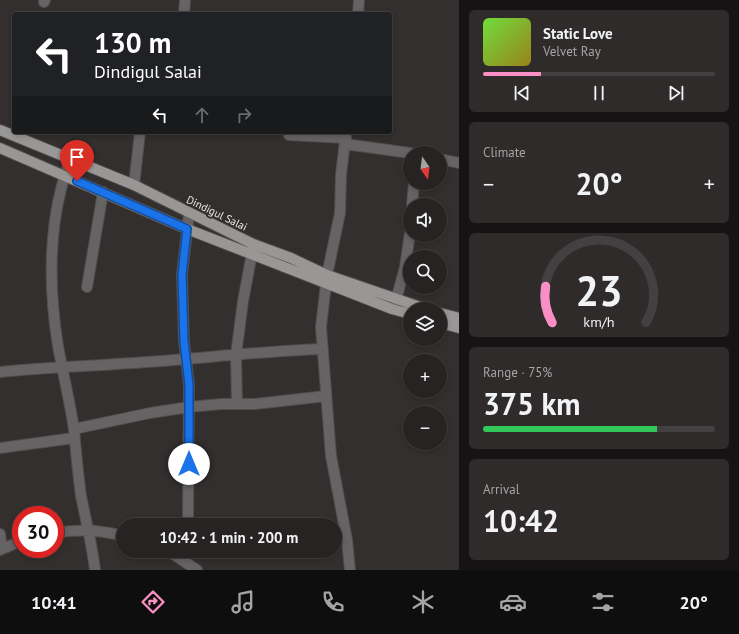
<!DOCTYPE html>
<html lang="en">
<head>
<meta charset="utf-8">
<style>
	:root { --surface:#262322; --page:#2e2b2a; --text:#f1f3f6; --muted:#a4a4a5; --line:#424040; --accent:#fa8fc6 }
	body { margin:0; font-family:"PT Sans",sans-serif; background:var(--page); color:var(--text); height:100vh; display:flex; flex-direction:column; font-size:15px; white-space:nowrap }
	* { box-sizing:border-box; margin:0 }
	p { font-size:13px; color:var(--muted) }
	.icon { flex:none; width:22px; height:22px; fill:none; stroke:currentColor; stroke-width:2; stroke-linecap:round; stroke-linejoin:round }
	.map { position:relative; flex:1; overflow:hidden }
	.side { display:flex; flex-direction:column; gap:10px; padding:10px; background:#151313; width:280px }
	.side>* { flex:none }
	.top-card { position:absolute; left:12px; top:12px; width:380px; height:122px; border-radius:4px; box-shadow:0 2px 6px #0003,0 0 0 1px var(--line); background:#202124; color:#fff; overflow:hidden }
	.needle { width:26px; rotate:166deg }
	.tools { position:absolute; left:403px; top:146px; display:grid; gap:8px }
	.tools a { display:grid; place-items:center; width:44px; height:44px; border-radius:50%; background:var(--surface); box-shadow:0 2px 6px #0003,0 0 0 1px var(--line); font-size:20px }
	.speed { position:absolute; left:12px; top:506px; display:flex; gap:8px; font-size:20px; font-weight:700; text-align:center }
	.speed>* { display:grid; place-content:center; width:52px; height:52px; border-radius:50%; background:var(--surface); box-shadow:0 2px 6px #0003,0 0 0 1px var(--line); line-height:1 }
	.speed .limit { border:6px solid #d22; background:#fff; color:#111 }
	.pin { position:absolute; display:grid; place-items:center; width:34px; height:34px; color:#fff; margin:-41px -17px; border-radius:50% 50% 50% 0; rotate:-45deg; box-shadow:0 0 4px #0007 }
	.pin .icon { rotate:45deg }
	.me { position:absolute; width:44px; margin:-22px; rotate:0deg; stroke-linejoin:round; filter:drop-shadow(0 0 3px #0008) }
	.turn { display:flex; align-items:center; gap:14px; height:84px; padding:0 16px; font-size:18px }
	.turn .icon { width:52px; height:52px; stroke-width:2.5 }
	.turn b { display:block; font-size:28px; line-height:34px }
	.lanes { display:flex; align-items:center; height:38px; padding:0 16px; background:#0003; justify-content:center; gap:20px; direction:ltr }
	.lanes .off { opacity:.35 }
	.big { font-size:30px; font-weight:700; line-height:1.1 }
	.side .widget { flex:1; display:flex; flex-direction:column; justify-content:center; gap:6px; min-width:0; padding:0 14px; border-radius:6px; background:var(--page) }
	.side .dial { align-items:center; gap:0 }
	.dial svg { height:104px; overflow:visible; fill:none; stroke:var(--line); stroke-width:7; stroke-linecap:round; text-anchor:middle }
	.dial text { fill:var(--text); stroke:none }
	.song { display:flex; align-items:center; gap:12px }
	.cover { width:48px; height:48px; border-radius:6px; background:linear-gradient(135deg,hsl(100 70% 55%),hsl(50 70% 35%)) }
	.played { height:4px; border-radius:2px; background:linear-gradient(90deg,var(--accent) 25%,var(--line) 25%) }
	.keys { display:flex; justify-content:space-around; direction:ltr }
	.heat { display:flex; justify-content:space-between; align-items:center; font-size:22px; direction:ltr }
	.charge { height:6px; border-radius:3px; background:linear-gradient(90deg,#34c759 75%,var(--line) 0) }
	.trip { position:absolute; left:116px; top:518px; width:226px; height:40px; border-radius:20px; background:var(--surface); box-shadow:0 2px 6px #0003,0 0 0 1px var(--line); font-weight:700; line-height:40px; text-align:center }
	.tab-bar { display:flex; height:64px; justify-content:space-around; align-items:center; background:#0f0e0e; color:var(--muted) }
	.tab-bar .icon { width:28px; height:28px }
	.tab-bar .active { color:var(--accent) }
	.tab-bar b { font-size:18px; color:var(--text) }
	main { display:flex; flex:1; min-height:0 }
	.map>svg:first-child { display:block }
</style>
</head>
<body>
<main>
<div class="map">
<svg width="459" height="570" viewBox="0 0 459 570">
	<rect width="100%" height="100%" fill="#322f2e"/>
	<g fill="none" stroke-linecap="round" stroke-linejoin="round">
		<g stroke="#504d4c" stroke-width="12">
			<path id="minor" d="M 44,2 L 45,0
				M 184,14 L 185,0
				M 358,14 L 359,0
				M 346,132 L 341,175 L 340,213 L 327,275 L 321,327 L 331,456 L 347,540 L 350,570
				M 289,135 L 346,138
				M 345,144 L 410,153
				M 71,158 C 48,216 48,285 58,346 C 63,374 70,402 74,430 C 76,452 78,474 81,496 C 86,521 92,545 95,570
				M 440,159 L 459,163
				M 134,185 L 140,132
				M 412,205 L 414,183
				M 87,287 L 103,192
				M 396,300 L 405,267 L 410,233
				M 0,372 C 49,367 97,366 146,362 C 205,358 264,351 323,349
				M 237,404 L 236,355 L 243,301 L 253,248
				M 74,429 L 150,413 L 189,407 L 221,404 L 255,404 L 326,396
				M 0,448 L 74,438
				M 188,525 L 189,385 L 184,341 L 182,275 L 189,213
				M 55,533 C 78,529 101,530 123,536
				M 0,534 L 2,548
				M 0,550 L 21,541
				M 166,551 L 176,556 L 197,570"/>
		</g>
		<g stroke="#504d4c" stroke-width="12">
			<path id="major" d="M 0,130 L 134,185 L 253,244 L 291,258 L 327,275 L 426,309
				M 0,148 L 187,229 L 392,309 L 410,314
				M 440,313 L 459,318
				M 440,323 L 459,328"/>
		</g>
		<use href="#minor" stroke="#656363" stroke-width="10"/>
		<use href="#major" stroke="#999696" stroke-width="10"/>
	</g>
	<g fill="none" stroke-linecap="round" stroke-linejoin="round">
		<g stroke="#114b97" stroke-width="10">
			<path id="route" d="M 77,181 L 187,229 L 182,275 L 184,341 L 189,385 L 189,464"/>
		</g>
		<use href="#route" stroke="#1a73e8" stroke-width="7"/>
	</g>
	<g text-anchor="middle" stroke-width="4" stroke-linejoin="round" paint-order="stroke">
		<g font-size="11" fill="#edeceb" stroke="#322f2e">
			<text transform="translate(217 213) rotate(26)" y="4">Dindigul Salai</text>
		</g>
	</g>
</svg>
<div class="tools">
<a><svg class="needle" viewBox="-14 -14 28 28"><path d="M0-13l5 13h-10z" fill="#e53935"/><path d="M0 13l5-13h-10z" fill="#a4a4a5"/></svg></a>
<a><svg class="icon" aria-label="sound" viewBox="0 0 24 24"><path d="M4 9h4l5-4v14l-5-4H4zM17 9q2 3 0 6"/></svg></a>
<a><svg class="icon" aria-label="search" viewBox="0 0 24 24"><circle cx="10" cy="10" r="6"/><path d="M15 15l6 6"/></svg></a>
<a><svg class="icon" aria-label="layers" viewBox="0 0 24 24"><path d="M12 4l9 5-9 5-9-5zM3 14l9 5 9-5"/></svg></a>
<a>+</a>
<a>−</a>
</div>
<div class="speed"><div class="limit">30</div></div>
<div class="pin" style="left:77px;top:181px;background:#d93025"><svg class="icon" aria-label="arrive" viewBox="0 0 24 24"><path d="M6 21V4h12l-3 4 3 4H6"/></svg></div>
<svg class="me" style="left:189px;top:464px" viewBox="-20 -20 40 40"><circle r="19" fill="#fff"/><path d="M0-13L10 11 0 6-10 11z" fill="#1a73e8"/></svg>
<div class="trip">10:42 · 1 min · 200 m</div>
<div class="top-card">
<div class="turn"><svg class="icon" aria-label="left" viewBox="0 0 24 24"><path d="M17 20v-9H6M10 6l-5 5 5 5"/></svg><div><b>130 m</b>Dindigul Salai</div></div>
<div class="lanes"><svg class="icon" aria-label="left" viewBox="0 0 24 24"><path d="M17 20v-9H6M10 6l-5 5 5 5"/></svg><svg class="icon off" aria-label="ahead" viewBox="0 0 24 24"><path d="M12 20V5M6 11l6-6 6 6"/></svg><svg class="icon off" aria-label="right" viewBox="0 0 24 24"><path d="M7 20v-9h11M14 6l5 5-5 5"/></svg></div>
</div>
</div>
<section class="side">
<div class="widget">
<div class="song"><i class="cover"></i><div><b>Static Love</b><p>Velvet Ray</p></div></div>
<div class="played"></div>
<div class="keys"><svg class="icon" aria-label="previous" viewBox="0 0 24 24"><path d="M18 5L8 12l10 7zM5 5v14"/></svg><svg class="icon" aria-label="pause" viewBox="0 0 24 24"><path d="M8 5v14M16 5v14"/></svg><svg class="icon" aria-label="next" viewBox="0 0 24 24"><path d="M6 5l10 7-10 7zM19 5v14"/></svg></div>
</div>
<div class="widget"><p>Climate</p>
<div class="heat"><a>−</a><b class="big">20°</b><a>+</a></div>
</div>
<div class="widget dial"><svg viewBox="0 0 100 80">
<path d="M14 69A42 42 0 1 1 86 69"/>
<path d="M14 69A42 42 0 0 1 9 41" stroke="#fa8fc6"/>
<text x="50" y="56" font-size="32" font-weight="700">23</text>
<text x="50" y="72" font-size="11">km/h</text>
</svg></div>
<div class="widget"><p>Range · 75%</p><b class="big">375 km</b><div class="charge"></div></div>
<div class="widget"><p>Arrival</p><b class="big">10:42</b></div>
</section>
</main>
<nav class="tab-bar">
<b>10:41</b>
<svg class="icon active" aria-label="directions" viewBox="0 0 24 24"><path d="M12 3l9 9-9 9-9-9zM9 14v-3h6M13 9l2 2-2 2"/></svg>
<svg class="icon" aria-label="music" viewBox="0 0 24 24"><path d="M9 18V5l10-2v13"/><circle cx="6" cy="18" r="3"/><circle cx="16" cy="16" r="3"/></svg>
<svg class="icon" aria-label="phone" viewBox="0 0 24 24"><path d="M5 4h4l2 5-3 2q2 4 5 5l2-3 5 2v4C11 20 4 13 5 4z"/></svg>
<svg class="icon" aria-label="climate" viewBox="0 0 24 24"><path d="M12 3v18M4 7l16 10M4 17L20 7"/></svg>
<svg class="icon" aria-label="car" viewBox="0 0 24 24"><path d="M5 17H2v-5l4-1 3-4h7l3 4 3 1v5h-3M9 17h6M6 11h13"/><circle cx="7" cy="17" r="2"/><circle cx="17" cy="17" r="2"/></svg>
<svg class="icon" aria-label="filters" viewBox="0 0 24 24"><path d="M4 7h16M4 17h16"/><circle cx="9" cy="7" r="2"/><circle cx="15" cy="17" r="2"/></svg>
<b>20°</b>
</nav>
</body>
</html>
